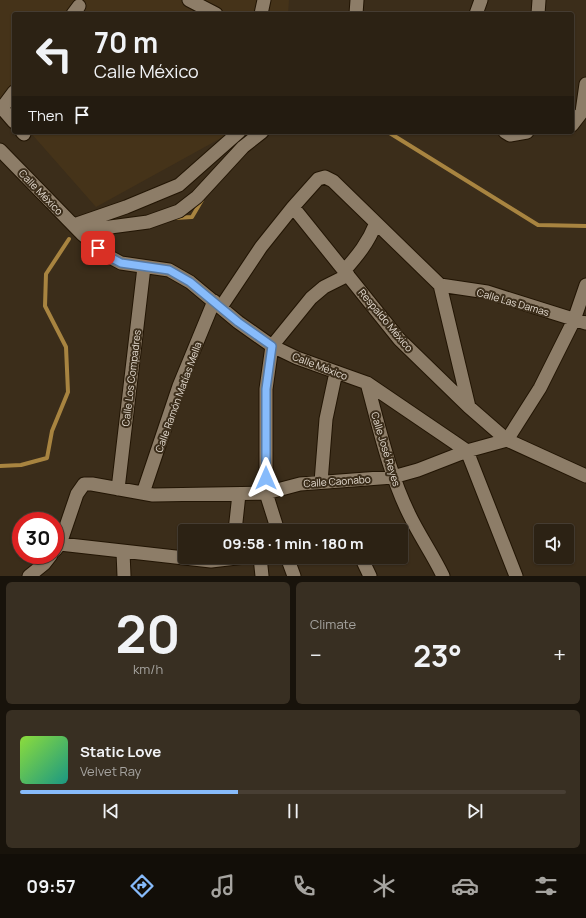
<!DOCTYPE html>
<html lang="en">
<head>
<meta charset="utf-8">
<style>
	:root { --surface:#2c2214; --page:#382f22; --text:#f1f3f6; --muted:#a6a4a0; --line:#483f34; --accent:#87bbfb }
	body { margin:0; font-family:Manrope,sans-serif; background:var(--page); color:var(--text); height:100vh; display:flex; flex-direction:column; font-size:15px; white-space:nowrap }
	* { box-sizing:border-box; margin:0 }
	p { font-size:13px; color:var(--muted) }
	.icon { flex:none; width:22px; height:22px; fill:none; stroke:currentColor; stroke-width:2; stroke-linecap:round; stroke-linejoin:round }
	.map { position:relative; height:576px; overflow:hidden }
	.panel { display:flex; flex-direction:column; gap:6px; padding:6px; background:#18130b; flex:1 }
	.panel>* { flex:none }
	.top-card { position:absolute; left:12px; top:12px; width:562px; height:122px; border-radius:4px; box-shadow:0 1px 3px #0004,0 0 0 1px var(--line); background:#2c2214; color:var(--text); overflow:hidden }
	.buttons { position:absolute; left:534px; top:524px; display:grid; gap:8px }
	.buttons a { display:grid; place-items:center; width:40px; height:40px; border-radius:4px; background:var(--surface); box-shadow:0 1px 3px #0004,0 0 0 1px var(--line); font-size:20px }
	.speed { position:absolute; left:12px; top:512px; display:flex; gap:8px; font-size:20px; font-weight:700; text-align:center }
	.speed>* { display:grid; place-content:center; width:52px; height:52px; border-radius:50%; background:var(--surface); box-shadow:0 1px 3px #0004,0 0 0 1px var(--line); line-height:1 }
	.speed .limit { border:6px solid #d22; background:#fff; color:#111 }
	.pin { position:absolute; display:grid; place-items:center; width:34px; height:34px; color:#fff; margin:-17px; border-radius:8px; box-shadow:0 2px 6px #0006 }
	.me { position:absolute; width:44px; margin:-22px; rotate:0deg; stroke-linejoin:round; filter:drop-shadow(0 0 3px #0008) }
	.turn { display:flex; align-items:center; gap:14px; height:84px; padding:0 16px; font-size:18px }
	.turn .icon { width:52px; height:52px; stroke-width:2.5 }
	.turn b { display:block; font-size:28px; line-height:34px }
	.then { display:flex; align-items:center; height:38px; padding:0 16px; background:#0003; gap:8px; font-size:15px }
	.big { font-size:30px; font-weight:700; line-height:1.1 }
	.panel .widget { flex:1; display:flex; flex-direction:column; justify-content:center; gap:6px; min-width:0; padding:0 14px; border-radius:6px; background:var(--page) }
	.panel .dial { align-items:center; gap:0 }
	.dial b { font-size:52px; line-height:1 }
	.song { display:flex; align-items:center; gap:12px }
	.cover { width:48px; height:48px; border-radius:6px; background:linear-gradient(135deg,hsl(90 70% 55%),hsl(170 70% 35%)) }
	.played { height:4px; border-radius:2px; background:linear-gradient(90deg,var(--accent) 40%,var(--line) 40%) }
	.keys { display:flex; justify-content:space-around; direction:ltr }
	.heat { display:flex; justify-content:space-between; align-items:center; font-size:22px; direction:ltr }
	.panel .tiles { flex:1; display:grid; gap:6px; grid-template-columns:1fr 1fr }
	.widget:last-child { grid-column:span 2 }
	.trip { position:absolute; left:178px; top:524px; width:230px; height:40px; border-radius:4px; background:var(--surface); box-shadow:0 1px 3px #0004,0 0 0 1px var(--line); font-weight:700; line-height:40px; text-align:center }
	.tab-bar { display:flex; height:64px; justify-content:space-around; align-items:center; background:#120e08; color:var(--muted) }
	.tab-bar .icon { width:28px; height:28px }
	.tab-bar .on { color:var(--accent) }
	.tab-bar b { font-size:18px; color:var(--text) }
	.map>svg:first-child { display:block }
</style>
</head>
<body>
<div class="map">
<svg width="586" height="576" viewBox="0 0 586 576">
	<rect width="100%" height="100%" fill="#3b2d1a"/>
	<path fill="#453319" d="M 0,0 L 289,0 L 288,14 L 14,14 L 14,114 L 0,98 Z
		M 30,132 L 232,132 L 96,207 Z"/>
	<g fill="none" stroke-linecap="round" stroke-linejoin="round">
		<path stroke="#a88440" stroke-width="4" d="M 388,132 L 538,225 L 586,226
			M 175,218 L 192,217 L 202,200
			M 0,466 L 21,465 L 47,458 L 52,431 L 68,392 L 66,347 L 45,306 L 46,274 L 69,239"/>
		<g stroke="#221504" stroke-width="15">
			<path id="minor" d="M 189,0 L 216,14
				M 73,14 L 79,6
				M 261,14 L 264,0
				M 356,14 L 357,0
				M 476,14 L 481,0
				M 538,14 L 539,0
				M 0,106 L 14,122
				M 2,108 L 14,92
				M 572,125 L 582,112 L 586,84
				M 22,132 L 24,134
				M 505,132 L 510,135 L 527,132
				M 0,150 L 82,234 L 108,256 L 121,263 L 169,270 L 190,282 L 238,322 L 272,346 L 297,358 L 367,383 L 467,451
				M 293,207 L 399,339 L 469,407 L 507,440 L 586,476
				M 74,225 L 126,207 L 179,185 L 239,132
				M 80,231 L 148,222 L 179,211 L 197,197 L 243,147 L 262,132
				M 344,271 C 358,255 368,243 376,223
				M 440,285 L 487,292 L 586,323
				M 221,307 L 261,247 L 293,207 L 318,179 L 325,177 L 333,181 L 440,285 L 469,407
				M 367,383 C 379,427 389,473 409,514 C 419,535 433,555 443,576
				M 507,440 L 540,388 L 574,320 L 586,285
				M 467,451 L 516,576
				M 321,482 L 326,419 L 336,372
				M 118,489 L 144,267
				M 143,493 L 179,386 L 214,301
				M 235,531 L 239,494
				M 278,531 L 266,493 L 266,389 L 272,346 L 311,298 L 324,287 L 348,275
				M 60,544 L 211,561 L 245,557
				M 55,550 L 60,544 L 77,494 L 84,484 L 92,484 L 153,495 L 266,493 L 300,484 L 393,477 L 418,470 L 467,451 L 507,440
				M 123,552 L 124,576
				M 260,557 L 262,576
				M 287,557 L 294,576
				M 361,557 L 370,576
				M 29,576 L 44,564 L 51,555"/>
		</g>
		<use href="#minor" stroke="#8d7d68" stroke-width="13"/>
	</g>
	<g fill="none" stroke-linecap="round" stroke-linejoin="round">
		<g stroke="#587aa3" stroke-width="10">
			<path id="route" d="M 98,248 L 108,256 L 121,263 L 169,270 L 190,282 L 238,322 L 272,346 L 266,389 L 266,478"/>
		</g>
		<use href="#route" stroke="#87bbfb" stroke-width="7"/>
	</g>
	<g text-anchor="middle" stroke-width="4" stroke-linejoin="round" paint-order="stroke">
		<g font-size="10" fill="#e5dcd1" stroke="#3b2d1a">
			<text transform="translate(41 192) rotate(46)" y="4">Calle México</text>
			<text transform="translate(513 302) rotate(16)" y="4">Calle Las Damas</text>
			<text transform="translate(386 320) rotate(50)" y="4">Respaldo México</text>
			<text transform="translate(320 366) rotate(21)" y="4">Calle México</text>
			<text transform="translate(131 378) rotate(-83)" y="4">Calle Los Compadres</text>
			<text transform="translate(178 397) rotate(-70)" y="4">Calle Ramón Matías Mella</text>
			<text transform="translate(386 449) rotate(73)" y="4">Calle José Reyes</text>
			<text transform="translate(337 481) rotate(-4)" y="4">Calle Caonabo</text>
		</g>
	</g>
</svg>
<div class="buttons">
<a><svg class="icon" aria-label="sound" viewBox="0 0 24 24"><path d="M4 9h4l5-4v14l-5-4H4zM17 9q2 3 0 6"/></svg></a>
</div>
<div class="speed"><div class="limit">30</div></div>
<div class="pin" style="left:98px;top:248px;background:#d93025"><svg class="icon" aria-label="arrive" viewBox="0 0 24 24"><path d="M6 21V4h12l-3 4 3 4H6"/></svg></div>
<svg class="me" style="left:266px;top:478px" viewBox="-20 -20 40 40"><path d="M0-17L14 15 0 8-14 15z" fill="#87bbfb" stroke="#fff" stroke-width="4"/></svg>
<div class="trip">09:58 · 1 min · 180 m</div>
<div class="top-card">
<div class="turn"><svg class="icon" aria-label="left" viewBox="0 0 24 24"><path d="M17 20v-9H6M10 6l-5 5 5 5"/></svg><div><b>70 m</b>Calle México</div></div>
<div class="then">Then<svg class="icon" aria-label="arrive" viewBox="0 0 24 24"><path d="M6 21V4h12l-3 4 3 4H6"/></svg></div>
</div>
</div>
<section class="panel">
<div class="tiles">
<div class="widget dial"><b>20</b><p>km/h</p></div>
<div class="widget"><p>Climate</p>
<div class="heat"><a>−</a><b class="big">23°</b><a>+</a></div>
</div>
<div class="widget">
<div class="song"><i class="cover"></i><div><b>Static Love</b><p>Velvet Ray</p></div></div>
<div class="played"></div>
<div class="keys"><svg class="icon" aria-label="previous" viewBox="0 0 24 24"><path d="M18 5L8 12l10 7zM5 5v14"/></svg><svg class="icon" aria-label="pause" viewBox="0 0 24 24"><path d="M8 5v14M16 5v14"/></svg><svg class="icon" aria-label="next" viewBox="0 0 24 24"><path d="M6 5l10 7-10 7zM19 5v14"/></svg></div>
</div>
</div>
</section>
<nav class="tab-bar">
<b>09:57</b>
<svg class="icon on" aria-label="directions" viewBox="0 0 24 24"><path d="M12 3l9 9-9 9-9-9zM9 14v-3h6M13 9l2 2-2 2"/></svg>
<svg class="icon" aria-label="music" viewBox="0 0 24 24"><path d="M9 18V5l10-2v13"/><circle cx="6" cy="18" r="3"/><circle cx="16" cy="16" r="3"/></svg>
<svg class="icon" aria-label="phone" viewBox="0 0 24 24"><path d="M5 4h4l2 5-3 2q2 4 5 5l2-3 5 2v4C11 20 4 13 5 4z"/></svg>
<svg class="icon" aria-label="climate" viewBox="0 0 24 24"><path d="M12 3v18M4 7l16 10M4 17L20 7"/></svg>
<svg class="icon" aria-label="car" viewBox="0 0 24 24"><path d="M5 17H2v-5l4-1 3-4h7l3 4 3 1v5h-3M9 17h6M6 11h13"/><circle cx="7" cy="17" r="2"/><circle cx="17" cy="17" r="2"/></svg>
<svg class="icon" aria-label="filters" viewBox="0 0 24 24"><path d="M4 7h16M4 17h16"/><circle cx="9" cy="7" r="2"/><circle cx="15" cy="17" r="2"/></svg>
</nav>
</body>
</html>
